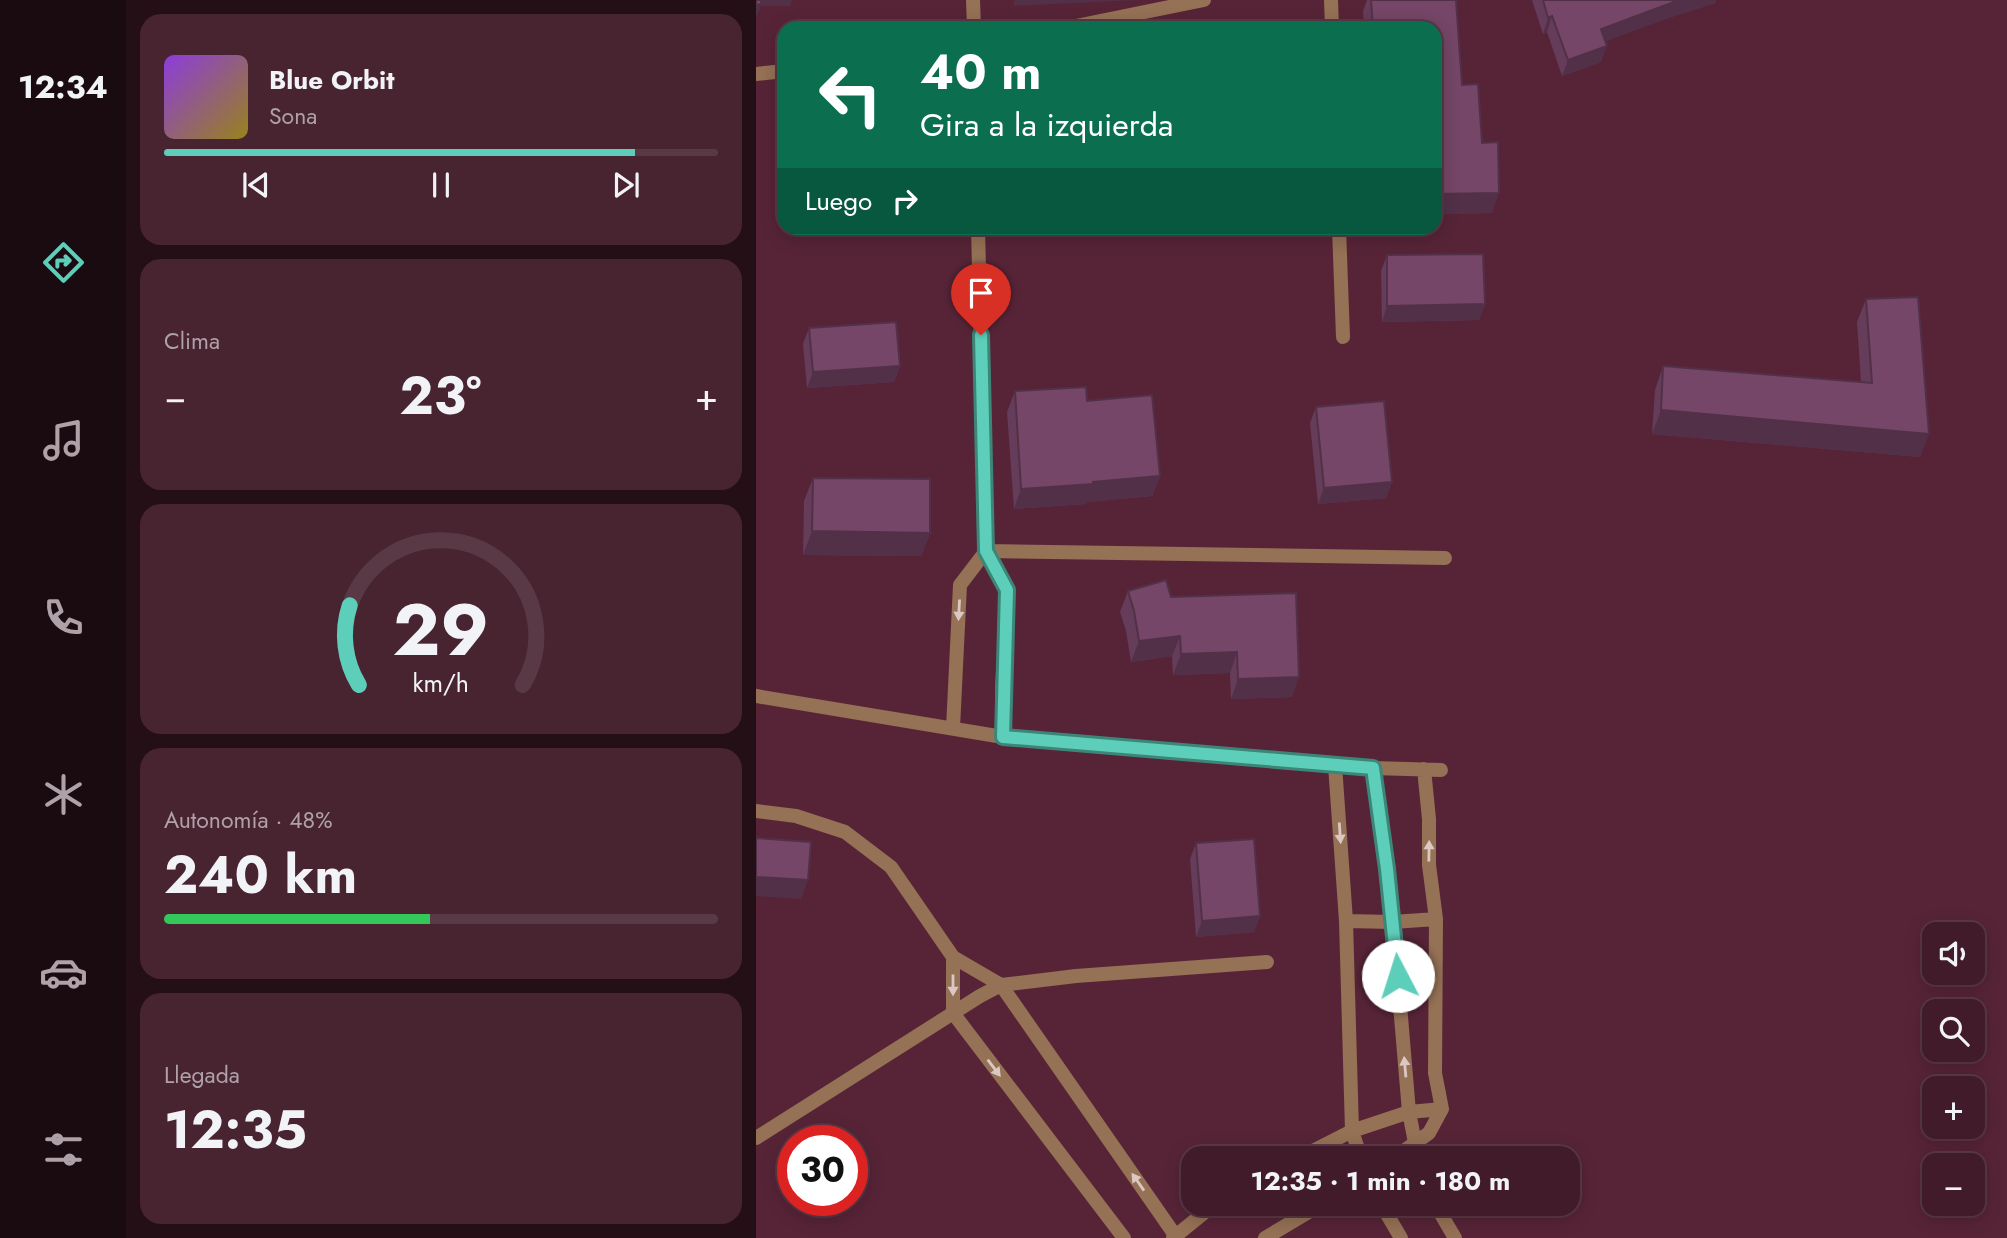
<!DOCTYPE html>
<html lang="es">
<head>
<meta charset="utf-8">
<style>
	:root { --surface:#411b29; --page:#482431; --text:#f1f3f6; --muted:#aea1a8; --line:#5a3946; --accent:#5dceb9 }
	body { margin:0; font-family:Jost,sans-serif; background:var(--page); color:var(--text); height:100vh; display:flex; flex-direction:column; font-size:26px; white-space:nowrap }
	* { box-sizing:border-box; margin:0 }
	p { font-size:23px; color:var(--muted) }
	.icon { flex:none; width:38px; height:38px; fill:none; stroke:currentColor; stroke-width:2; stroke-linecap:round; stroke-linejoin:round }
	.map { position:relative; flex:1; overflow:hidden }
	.panel { display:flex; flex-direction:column; gap:14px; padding:14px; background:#240f17; width:630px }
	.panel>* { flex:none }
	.guide { position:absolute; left:21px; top:21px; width:665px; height:214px; border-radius:21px; box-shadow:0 4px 18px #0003,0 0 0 2px var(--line); background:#0b6e4f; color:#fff; overflow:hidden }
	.buttons { position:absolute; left:1166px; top:922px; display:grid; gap:14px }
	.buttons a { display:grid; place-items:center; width:63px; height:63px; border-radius:14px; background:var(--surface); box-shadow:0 4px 18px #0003,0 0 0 2px var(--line); font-size:35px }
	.speed { position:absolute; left:21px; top:1125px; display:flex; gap:14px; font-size:35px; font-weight:700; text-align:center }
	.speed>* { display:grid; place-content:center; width:91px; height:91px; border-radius:50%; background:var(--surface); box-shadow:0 4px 18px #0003,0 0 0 2px var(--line); line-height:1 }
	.speed .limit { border:10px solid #d22; background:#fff; color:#111 }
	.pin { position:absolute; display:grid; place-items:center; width:60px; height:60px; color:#fff; margin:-72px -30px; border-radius:50% 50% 50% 0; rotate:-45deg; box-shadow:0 0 7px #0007 }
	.pin .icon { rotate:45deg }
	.me { position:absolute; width:77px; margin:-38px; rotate:355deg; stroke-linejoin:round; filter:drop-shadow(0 0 5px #0008) }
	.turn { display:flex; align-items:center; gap:24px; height:147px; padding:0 28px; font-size:32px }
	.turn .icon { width:91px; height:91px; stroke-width:2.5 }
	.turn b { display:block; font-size:49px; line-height:60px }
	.then { display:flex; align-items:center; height:66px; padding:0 28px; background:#0003; gap:14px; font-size:26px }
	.big { font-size:52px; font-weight:700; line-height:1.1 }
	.panel .tile { flex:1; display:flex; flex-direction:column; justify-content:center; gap:10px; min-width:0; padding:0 24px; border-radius:21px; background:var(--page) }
	.panel .dial { align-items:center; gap:0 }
	.dial svg { height:182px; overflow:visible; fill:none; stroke:var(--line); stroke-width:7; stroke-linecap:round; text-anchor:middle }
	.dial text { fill:var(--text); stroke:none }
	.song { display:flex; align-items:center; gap:21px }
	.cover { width:84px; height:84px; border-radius:10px; background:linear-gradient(135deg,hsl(270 70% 55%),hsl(50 70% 35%)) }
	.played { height:7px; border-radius:4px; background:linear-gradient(90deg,var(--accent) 85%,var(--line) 85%) }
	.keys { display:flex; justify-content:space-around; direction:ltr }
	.heat { display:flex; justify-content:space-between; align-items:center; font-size:38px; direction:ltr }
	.charge { height:10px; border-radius:5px; background:linear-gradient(90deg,#34c759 48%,var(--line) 0) }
	.trip { position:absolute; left:425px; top:1146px; width:399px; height:70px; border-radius:21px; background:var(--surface); box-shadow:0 4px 18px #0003,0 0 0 2px var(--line); font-weight:700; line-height:70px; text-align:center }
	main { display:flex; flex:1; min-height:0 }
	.dock { display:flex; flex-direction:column; width:126px; justify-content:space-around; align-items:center; background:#1a0b10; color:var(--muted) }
	.dock .icon { width:49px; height:49px }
	.dock .active { color:var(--accent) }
	.dock b { font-size:32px; color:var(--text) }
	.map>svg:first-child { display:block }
</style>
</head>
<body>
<main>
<nav class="dock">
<b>12:34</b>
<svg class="icon active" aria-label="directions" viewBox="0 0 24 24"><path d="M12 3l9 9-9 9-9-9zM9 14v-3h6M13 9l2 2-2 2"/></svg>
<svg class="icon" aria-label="music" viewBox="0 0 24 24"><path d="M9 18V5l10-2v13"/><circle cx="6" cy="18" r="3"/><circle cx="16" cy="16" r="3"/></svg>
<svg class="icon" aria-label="phone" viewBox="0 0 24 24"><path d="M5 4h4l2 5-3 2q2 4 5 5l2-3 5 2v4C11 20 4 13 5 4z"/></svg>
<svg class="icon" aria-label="climate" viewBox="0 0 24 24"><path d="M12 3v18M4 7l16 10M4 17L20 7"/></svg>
<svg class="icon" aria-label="car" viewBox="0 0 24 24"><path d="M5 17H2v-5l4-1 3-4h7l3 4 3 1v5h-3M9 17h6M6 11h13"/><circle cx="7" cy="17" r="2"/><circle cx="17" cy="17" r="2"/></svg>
<svg class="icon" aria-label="filters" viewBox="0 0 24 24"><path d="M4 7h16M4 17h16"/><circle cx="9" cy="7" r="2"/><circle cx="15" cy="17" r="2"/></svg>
</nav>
<section class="panel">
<div class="tile">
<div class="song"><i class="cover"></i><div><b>Blue Orbit</b><p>Sona</p></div></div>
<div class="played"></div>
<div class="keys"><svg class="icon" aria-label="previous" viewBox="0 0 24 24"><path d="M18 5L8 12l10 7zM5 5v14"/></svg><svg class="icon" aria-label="pause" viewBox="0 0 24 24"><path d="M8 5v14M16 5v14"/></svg><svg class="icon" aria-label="next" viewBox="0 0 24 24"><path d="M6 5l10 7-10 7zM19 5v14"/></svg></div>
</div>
<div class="tile"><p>Clima</p>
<div class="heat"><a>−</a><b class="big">23°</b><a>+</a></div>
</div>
<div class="tile dial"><svg viewBox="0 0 100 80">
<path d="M14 69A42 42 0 1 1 86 69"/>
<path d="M14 69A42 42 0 0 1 10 34" stroke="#5dceb9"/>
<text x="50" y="56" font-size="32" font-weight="700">29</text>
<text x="50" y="72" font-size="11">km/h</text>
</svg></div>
<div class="tile"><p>Autonomía · 48%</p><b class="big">240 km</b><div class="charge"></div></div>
<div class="tile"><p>Llegada</p><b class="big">12:35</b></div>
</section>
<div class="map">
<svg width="1251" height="1238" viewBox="0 0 1251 1238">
	<rect width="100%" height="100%" fill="#572437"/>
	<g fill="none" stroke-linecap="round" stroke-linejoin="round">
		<path stroke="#957155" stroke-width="14" d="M 217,0 L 218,28
			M 575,0 L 576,28
			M 310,28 L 448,0
			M 0,74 L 28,71
			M 222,228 L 230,551 L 251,590 L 246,692 L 247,737
			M 583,228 L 587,337
			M 230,551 L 689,558
			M 0,696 L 247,737 L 617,768 L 685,770
			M 197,728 L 204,585 L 230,551
			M 579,765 L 590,921 L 596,1131 L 605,1158
			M 617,768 L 637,922 L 653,1112 L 662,1158
			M 0,811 L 40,816 L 89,832 L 135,867 L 197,957 L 245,985 L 421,1238
			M 590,921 L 637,922 L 680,919
			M 197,957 L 197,1013 L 368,1238
			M 0,1138 L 224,996 L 245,985 L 320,976 L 511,962
			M 543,1158 L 596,1131 L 653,1112 L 686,1109
			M 638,1158 L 673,1133 L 686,1109 L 679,1073 L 680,919 L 673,865 L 673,819 L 668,769
			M 625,1204 L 645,1238
			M 679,1204 L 699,1238
			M 417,1238 L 459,1204
			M 509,1238 L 566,1204"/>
	</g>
	<path fill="#653c59" d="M 611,0 L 700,0 L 706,85 L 726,143 L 736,213 L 679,214 L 679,28 L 608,28 L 607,11 Z
		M 776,0 L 960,0 L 959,3 L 906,20 L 850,41 L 845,62 L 806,76 L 791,32 L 787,34 Z
		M 631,255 L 729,304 L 723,320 L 626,322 L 625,271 Z
		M 1110,299 L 1164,457 L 896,434 L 899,390 L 907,366 L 1105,382 L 1101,322 Z
		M 53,328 L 144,366 L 138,382 L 51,388 L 47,344 Z
		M 259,391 L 331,401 L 404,476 L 396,496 L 331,502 L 330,504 L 258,509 L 251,412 Z
		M 560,407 L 636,482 L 630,498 L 562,504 L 554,423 Z
		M 57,478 L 174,533 L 165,556 L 47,555 L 48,501 Z
		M 372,591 L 415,597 L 536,697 L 475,699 L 474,673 L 417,675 L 416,656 L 375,662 L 370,631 L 364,612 Z
		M 440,843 L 504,916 L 498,932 L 440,937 L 434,859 Z"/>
	<path fill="#523148" d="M 0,0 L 36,0 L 34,6 L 5,6 L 0,18 Z
		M 259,0 L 382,0 L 257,6 Z
		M 923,0 L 960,0 L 959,3 L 906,20 L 840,45 L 845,29 Z
		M 796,16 L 791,32 L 787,34 L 792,18 Z
		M 851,46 L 845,62 L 806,76 L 812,60 Z
		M 743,193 L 736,213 L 679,214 L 679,194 Z
		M 729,304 L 723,320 L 626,322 L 631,306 Z
		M 144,366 L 138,382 L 51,388 L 57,372 Z
		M 905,410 L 1173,434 L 1164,457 L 896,434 Z
		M 404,476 L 396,496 L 331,502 L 330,504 L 258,509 L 265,489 Z
		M 636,482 L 630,498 L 562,504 L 568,488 Z
		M 56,531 L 174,533 L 165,556 L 47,555 Z
		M 424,636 L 416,656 L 375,662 L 383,641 Z
		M 481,652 L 474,673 L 417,675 L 425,654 Z
		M 543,677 L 536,697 L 475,699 L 482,679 Z
		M 0,877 L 52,880 L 45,899 L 0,896 Z
		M 504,916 L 498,932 L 440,937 L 446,921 Z"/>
	<path fill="#754667" stroke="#523148" stroke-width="2" d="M 0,0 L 5,0 L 5,4 L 0,5 Z
		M 615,0 L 700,0 L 706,85 L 722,84 L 726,143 L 742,142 L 743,193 L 679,194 L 679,28 L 617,28 Z
		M 787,0 L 923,0 L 845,29 L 851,46 L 812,60 L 796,16 L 792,18 Z
		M 727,254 L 729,304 L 631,306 L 631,255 Z
		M 1162,297 L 1173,434 L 905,410 L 907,366 L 1116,383 L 1110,299 Z
		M 140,322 L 144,366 L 57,372 L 53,328 Z
		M 330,387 L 331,401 L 396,395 L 404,476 L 337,482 L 337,484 L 265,489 L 259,391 Z
		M 628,401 L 636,482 L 568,488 L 560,407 Z
		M 57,478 L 174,479 L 174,533 L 56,531 Z
		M 410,580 L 415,597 L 540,593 L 543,677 L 482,679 L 481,652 L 425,654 L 424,636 L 383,641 L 378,611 L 372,591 Z
		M 0,838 L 55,842 L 52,880 L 0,877 Z
		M 498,839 L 504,916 L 446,921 L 440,843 Z"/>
	<defs><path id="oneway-solid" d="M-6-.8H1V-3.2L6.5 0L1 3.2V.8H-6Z" transform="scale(1.75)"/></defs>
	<g fill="#dcc8c2">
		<use href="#oneway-solid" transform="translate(203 610) rotate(93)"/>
		<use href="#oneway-solid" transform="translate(584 833) rotate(86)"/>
		<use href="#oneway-solid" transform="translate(673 851) rotate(-89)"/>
		<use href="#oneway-solid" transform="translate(197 985) rotate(90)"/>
		<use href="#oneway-solid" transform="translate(649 1067) rotate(-95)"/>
		<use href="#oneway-solid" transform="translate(238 1068) rotate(53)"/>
		<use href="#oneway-solid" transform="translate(382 1182) rotate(-125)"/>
	</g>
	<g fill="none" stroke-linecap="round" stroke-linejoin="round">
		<g stroke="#3c8678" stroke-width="18">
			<path id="route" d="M 225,335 L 230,551 L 251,590 L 247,737 L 617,768 L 631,869 L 642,976"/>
		</g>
		<use href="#route" stroke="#5dceb9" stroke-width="12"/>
	</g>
</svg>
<div class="buttons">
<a><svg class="icon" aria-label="sound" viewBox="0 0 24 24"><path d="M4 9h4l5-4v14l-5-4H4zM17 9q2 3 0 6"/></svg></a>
<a><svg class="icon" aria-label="search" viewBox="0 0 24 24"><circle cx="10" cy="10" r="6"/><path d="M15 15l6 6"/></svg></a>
<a>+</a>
<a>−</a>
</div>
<div class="speed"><div class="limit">30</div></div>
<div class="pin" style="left:225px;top:335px;background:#d93025"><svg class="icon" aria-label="arrive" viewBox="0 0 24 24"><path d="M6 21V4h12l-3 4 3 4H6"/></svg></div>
<svg class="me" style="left:642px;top:976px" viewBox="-20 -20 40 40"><circle r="19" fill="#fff"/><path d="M0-13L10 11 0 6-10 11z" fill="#5dceb9"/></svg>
<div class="trip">12:35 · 1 min · 180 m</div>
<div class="guide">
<div class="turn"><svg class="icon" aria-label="left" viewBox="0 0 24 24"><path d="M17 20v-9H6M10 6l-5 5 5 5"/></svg><div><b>40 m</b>Gira a la izquierda</div></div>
<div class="then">Luego<svg class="icon" aria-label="right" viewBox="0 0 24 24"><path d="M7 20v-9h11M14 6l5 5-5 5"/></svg></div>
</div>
</div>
</main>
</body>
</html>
